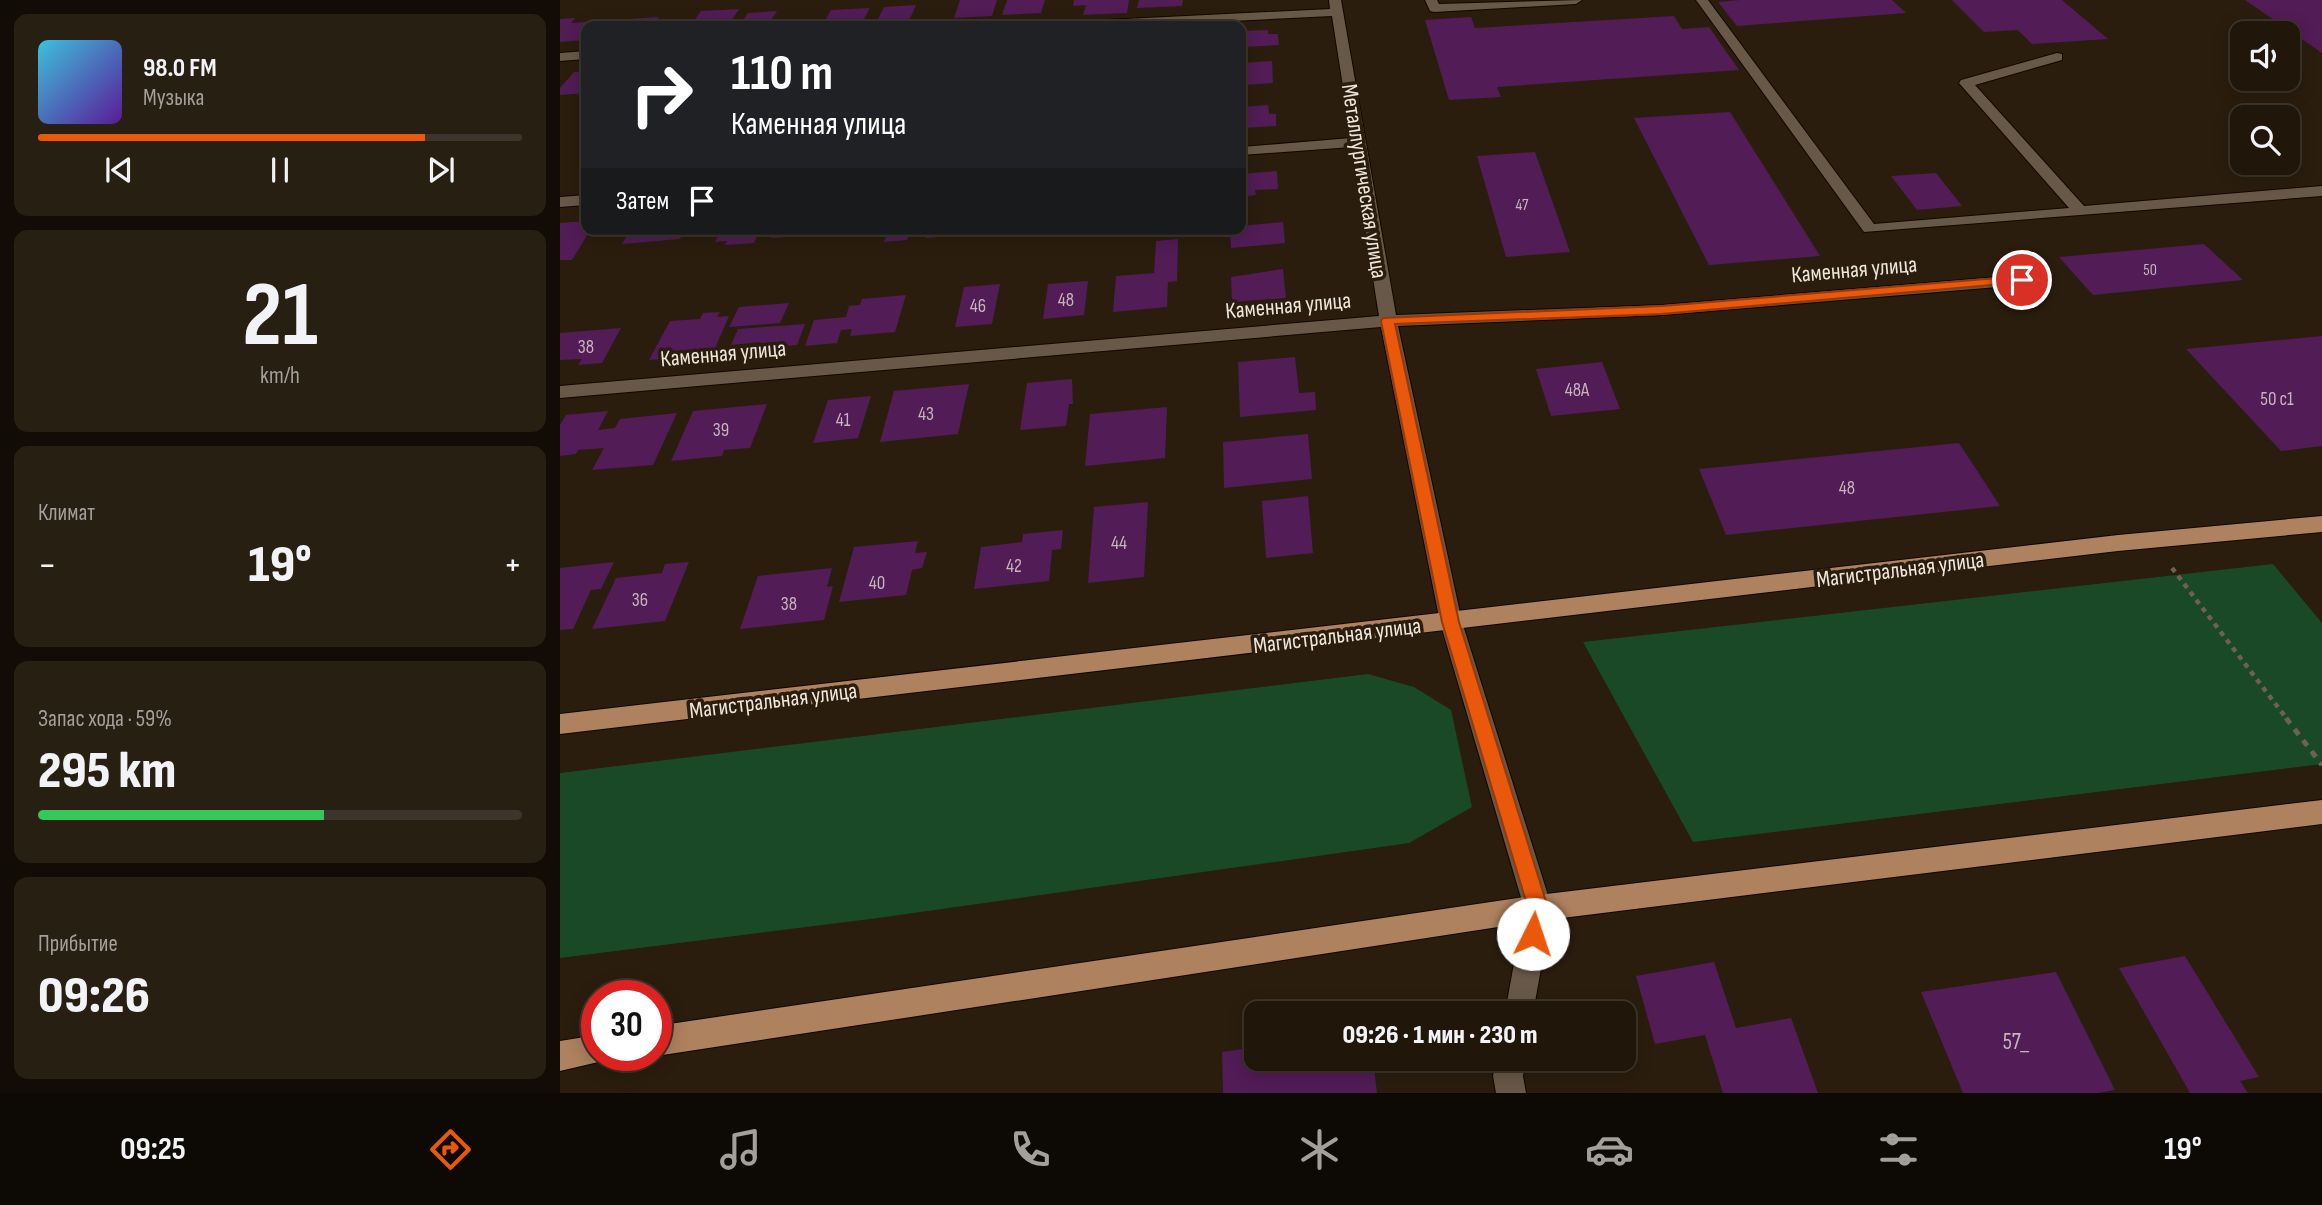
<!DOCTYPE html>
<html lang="ru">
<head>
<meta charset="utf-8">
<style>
	:root { --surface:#20160a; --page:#281f13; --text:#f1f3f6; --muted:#a29f9c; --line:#3d352b; --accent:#ea580c }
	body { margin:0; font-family:"Sofia Sans Condensed",sans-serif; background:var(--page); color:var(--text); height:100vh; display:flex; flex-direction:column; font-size:26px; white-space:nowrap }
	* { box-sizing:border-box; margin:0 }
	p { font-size:23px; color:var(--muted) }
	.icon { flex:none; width:38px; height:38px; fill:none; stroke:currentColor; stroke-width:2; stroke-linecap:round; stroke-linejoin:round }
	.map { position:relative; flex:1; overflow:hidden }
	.side { display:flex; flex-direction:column; gap:14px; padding:14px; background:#120c06; width:560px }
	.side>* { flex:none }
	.guide { position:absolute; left:21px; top:21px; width:665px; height:214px; border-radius:14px; box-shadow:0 4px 18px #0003,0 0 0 2px var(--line); background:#202124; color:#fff; overflow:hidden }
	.controls { position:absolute; left:1670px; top:21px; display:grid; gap:14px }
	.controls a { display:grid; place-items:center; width:70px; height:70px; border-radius:14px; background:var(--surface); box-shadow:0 4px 18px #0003,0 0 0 2px var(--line); font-size:35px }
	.speed { position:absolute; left:21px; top:980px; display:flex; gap:14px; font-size:35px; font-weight:700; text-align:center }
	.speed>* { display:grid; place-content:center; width:91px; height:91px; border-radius:50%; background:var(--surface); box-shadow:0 4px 18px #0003,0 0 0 2px var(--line); line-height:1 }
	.speed .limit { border:10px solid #d22; background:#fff; color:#111 }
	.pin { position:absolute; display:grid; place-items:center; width:60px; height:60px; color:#fff; margin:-30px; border:4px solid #fff; border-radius:50%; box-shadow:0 2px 7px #0007 }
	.me { position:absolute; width:77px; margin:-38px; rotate:4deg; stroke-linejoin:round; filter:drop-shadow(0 0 5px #0008) }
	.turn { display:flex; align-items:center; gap:24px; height:147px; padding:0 35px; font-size:32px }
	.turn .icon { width:91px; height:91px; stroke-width:2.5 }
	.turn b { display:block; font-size:49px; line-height:60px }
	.then { display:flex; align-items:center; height:66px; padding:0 35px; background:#0003; gap:14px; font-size:26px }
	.big { font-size:52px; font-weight:800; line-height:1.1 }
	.side .widget { flex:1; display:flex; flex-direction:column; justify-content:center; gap:10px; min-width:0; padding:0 24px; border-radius:14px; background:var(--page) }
	.side .dial { align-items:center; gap:0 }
	.dial b { font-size:91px; line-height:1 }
	.song { display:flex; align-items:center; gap:21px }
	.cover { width:84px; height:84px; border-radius:10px; background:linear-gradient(135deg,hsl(190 70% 55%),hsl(270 70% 35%)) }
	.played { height:7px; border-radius:4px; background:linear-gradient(90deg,var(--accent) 80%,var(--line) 80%) }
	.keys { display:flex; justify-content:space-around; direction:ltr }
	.heat { display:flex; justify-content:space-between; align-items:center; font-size:38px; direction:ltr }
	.charge { height:10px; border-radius:5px; background:linear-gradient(90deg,#34c759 59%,var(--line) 0) }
	.trip { position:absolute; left:684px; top:1001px; width:392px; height:70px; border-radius:14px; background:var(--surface); box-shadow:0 4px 18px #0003,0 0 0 2px var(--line); font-weight:800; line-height:70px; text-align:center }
	.tab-bar { display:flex; height:112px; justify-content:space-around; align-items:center; background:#0d0904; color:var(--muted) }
	.tab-bar .icon { width:49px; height:49px }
	.tab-bar .active { color:var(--accent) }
	.tab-bar b { font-size:32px; color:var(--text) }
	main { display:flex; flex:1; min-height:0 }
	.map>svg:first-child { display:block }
</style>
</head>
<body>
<main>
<section class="side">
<div class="widget">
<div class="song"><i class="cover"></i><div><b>98.0 FM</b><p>Музыка</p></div></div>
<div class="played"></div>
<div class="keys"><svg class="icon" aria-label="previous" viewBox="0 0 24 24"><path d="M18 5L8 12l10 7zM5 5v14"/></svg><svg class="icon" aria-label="pause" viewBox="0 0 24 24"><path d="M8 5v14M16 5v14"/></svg><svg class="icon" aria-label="next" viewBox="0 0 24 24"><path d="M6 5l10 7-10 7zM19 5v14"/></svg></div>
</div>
<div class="widget dial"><b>21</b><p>km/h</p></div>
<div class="widget"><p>Климат</p>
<div class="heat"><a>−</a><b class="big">19°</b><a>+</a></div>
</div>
<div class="widget"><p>Запас хода · 59%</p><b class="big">295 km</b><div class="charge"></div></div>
<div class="widget"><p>Прибытие</p><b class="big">09:26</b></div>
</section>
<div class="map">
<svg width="1762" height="1093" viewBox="0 0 1762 1093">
	<rect width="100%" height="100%" fill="#2a1d0e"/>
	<path fill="#194926" d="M 1713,564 L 1762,623 L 1762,764 L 1133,842 L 1023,642 Z
		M 808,674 L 854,687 L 891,710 L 912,807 L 849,843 L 318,918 L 0,958 L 0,773 Z"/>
	<path fill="#521c56" d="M 400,0 L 437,0 L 432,16 L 394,18 Z
		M 447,0 L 485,0 L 481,13 L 442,15 Z
		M 514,0 L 569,0 L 567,13 L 523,15 L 526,5 L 513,6 Z
		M 579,0 L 623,0 L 622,6 L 577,8 Z
		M 1180,0 L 1332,0 L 1346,13 L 1177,26 L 1158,2 Z
		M 1392,0 L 1502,0 L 1548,39 L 1472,44 L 1458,30 L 1424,32 Z
		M 1685,0 L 1762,0 L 1762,53 Z
		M 356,5 L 349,21 L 316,23 L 324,7 Z
		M 310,8 L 301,24 L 262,26 L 271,10 Z
		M 179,9 L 168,26 L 130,26 L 141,11 Z
		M 217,11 L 207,26 L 179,26 L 188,13 Z
		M 1114,16 L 1122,29 L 1149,27 L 1179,70 L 937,87 L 941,97 L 889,100 L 865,20 L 911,17 L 915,28 Z
		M 99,17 L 92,26 L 47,26 L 52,20 Z
		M 15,18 L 11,23 L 44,21 L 40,26 L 26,26 L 26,40 L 0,42 L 0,19 Z
		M 708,30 L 708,34 L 718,34 L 719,45 L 684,47 L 684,43 L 681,43 L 681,31 Z
		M 712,61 L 713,83 L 685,85 L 686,80 L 681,80 L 681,63 Z
		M 26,71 L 26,93 L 0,95 L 0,88 L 14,72 Z
		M 708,105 L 709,114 L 716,114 L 716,126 L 681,128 L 681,107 Z
		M 1170,112 L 1260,256 L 1149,265 L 1074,118 Z
		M 975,152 L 1010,252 L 946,257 L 917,156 Z
		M 717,171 L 718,189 L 695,190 L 696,195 L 681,197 L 681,174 Z
		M 1376,173 L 1402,206 L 1357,210 L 1331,176 Z
		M 26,221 L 26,229 L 31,229 L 12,260 L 0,260 L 0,223 Z
		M 723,222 L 725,243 L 671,248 L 670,229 L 681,229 L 681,226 Z
		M 71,229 L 125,229 L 120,239 L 62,244 Z
		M 162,229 L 200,229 L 194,243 L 165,245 L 167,241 L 155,242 Z
		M 215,229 L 253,229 L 251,235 L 211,238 Z
		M 329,229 L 395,229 L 393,236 L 366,238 L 368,232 L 349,234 L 347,240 L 324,242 Z
		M 618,239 L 617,281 L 608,282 L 607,307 L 553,312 L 556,276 L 594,273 L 596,241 Z
		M 1644,244 L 1683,280 L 1533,295 L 1499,257 Z
		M 723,269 L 726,298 L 672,302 L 671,277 Z
		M 528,281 L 524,315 L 483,319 L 488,284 Z
		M 440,284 L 432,324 L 395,327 L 404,287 Z
		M 346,295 L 335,332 L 290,336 L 292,329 L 281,330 L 277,343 L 245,346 L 254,320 L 286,317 L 289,306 L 300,305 L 302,299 Z
		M 229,303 L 220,323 L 169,327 L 179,307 Z
		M 160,312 L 157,317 L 169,316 L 152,355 L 89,360 L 110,321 L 140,319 L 143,313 Z
		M 245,324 L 237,345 L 199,348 L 201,342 L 171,345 L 178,329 Z
		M 61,328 L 42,363 L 18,365 L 22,359 L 0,360 L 0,333 Z
		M 1762,336 L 1762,446 L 1721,451 L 1626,349 Z
		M 735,357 L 739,393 L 755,392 L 756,410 L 680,417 L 678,362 Z
		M 1042,362 L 1060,409 L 991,416 L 976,369 Z
		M 512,379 L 513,404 L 509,404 L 506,426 L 460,430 L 467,383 Z
		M 409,384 L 398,434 L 320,442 L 334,391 Z
		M 311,396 L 298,438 L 253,443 L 268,400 Z
		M 207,404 L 190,448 L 164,450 L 162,456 L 111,461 L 133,411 Z
		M 607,407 L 605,458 L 525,466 L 530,414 Z
		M 48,411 L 38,430 L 55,428 L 60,419 L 117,413 L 93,465 L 32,470 L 44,448 L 18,450 L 16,454 L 0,456 L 0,425 L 6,415 Z
		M 748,434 L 752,479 L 664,488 L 663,442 Z
		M 1399,443 L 1440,506 L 1166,535 L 1139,469 Z
		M 748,496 L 753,553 L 706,558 L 702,501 Z
		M 588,502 L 584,577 L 528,583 L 534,507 Z
		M 503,530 L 501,549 L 492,550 L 489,581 L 414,589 L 421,547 L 462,542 L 463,534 Z
		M 358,541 L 355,553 L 367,552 L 362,568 L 352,570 L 346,595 L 279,602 L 294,547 Z
		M 54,562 L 41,589 L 31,590 L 13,629 L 0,630 L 0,568 Z
		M 129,562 L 105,621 L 32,629 L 56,578 L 102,573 L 105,564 Z
		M 272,568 L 267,587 L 273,586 L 264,620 L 180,629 L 198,576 Z
		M 1625,956 L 1699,1077 L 1680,1081 L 1688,1093 L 1630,1093 L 1559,968 Z
		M 1154,962 L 1176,1028 L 1231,1018 L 1258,1093 L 1163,1093 L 1145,1035 L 1095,1044 L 1076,976 Z
		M 1496,972 L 1555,1090 L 1538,1093 L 1403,1093 L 1361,992 Z
		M 696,1047 L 696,1059 L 813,1059 L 817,1093 L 663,1093 L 662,1052 Z"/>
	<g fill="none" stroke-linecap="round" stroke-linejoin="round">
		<g stroke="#120700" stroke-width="2">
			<path id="minor" d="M 769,0 L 781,0 L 836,315 L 1102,305 L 1462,275 L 1470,280 L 1462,285 L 1102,315 L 838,326 L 902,622 L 992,908 L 973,1013 L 945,1013 L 964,908 L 880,622 L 821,327 L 0,398 L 0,386 L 819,316 L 792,147 L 681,155 L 681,147 L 791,138 L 772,16 L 572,26 L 499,26 L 505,22 L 770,9 Z
				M 865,0 L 877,0 L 879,4 L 1022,0 L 1016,4 L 874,12 L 870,11 Z
				M 1136,0 L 1148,0 L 1314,224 L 1509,208 L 1399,83 L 1401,80 L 1497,53 L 1502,54 L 1502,60 L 1415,85 L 1524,206 L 1762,186 L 1762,196 L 1304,232 Z
				M 26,51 L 26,59 L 0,61 L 0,53 Z
				M 26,195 L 26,205 L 0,207 L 0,197 Z
				M 936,1059 L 966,1059 L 963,1076 L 966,1093 L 936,1093 L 933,1076 Z"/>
		</g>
		<g stroke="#120700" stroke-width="2">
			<path id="major" d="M 1762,516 L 1762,532 L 1558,551 L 0,734 L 0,714 L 1558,535 Z
				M 1762,800 L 1762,824 L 978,921 L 96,1056 L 95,1055 L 96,1026 L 978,895 Z
				M 37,1035 L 37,1055 L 50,1055 L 47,1060 L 0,1071 L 0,1041 Z"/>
		</g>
		<path stroke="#6d6154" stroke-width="4.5" stroke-dasharray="5 5" stroke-linecap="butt" d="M 1612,568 L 1727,719"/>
		<path stroke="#6d6154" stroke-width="5" stroke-dasharray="7 7" stroke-linecap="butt" d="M 1726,718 L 1762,765"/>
		<use href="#minor" fill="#685848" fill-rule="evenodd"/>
		<use href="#major" fill="#ae825f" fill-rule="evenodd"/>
	</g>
	<path fill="#ea580c" stroke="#983908" stroke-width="2" d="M 1462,276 L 1468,280 L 1466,282 L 1102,314 L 835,324 L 899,622 L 988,908 L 981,941 L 973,944 L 966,941 L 963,934 L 968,908 L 882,622 L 821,321 L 823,318 L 1102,306 Z"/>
	<g text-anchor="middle" stroke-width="7" stroke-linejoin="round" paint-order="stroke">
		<g font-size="16" fill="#c7b3ba">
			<text x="962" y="210">47</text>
			<text x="1590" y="275">50</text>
		</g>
		<g font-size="19" fill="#c7b3ba">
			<text x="506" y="306">48</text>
			<text x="418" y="312">46</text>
			<text x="26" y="353">38</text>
			<text x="1017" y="396">48А</text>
			<text x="1717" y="405">50 с1</text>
			<text x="366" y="420">43</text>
			<text x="283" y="426">41</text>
			<text x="161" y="436">39</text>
			<text x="1287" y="494">48</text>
			<text x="559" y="549">44</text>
			<text x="454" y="572">42</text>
			<text x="317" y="589">40</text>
			<text x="80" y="606">36</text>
			<text x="229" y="610">38</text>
		</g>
		<g font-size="23" fill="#eee5db" stroke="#2a1d0e">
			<text transform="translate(805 181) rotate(81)" y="8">Металлургическая улица</text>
			<text transform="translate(1294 269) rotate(-5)" y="8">Каменная улица</text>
			<text transform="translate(728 305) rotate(-5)" y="8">Каменная улица</text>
			<text transform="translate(163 353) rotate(-5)" y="8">Каменная улица</text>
			<text transform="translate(1340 569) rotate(-7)" y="8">Магистральная улица</text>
			<text transform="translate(777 635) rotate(-7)" y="8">Магистральная улица</text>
			<text transform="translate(213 700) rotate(-7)" y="8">Магистральная улица</text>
		</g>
		<g font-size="23" fill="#c7b3ba">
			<text x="1456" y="1049">57_</text>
		</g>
	</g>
</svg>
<div class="controls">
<a><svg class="icon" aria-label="sound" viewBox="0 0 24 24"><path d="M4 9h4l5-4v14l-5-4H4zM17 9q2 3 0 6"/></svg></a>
<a><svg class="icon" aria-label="search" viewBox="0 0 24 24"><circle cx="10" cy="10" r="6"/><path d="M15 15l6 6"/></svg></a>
</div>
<div class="speed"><div class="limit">30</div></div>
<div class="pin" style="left:1462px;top:280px;background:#d93025"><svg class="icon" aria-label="arrive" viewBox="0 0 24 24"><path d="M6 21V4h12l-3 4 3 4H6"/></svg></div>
<svg class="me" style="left:973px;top:934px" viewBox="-20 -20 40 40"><circle r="19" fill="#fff"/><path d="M0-13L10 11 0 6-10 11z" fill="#ea580c"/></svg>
<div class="trip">09:26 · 1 мин · 230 m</div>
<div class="guide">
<div class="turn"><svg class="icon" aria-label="right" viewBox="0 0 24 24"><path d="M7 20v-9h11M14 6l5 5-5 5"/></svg><div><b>110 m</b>Каменная улица</div></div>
<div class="then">Затем<svg class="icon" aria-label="arrive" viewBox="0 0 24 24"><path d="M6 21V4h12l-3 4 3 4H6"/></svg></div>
</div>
</div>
</main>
<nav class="tab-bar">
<b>09:25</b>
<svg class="icon active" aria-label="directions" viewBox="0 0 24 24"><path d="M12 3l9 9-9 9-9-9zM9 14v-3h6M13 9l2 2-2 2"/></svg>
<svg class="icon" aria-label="music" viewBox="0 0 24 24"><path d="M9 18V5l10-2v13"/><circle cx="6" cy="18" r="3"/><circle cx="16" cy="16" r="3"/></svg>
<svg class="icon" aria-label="phone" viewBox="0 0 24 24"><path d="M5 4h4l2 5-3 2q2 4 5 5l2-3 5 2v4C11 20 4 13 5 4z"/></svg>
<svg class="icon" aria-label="climate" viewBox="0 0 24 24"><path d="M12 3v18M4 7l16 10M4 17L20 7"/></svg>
<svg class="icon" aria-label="car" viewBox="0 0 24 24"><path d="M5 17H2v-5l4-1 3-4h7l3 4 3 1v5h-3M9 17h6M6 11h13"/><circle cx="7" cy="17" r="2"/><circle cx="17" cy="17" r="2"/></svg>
<svg class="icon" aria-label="filters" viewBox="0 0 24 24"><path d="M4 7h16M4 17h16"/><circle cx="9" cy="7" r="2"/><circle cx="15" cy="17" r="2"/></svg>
<b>19°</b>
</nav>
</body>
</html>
